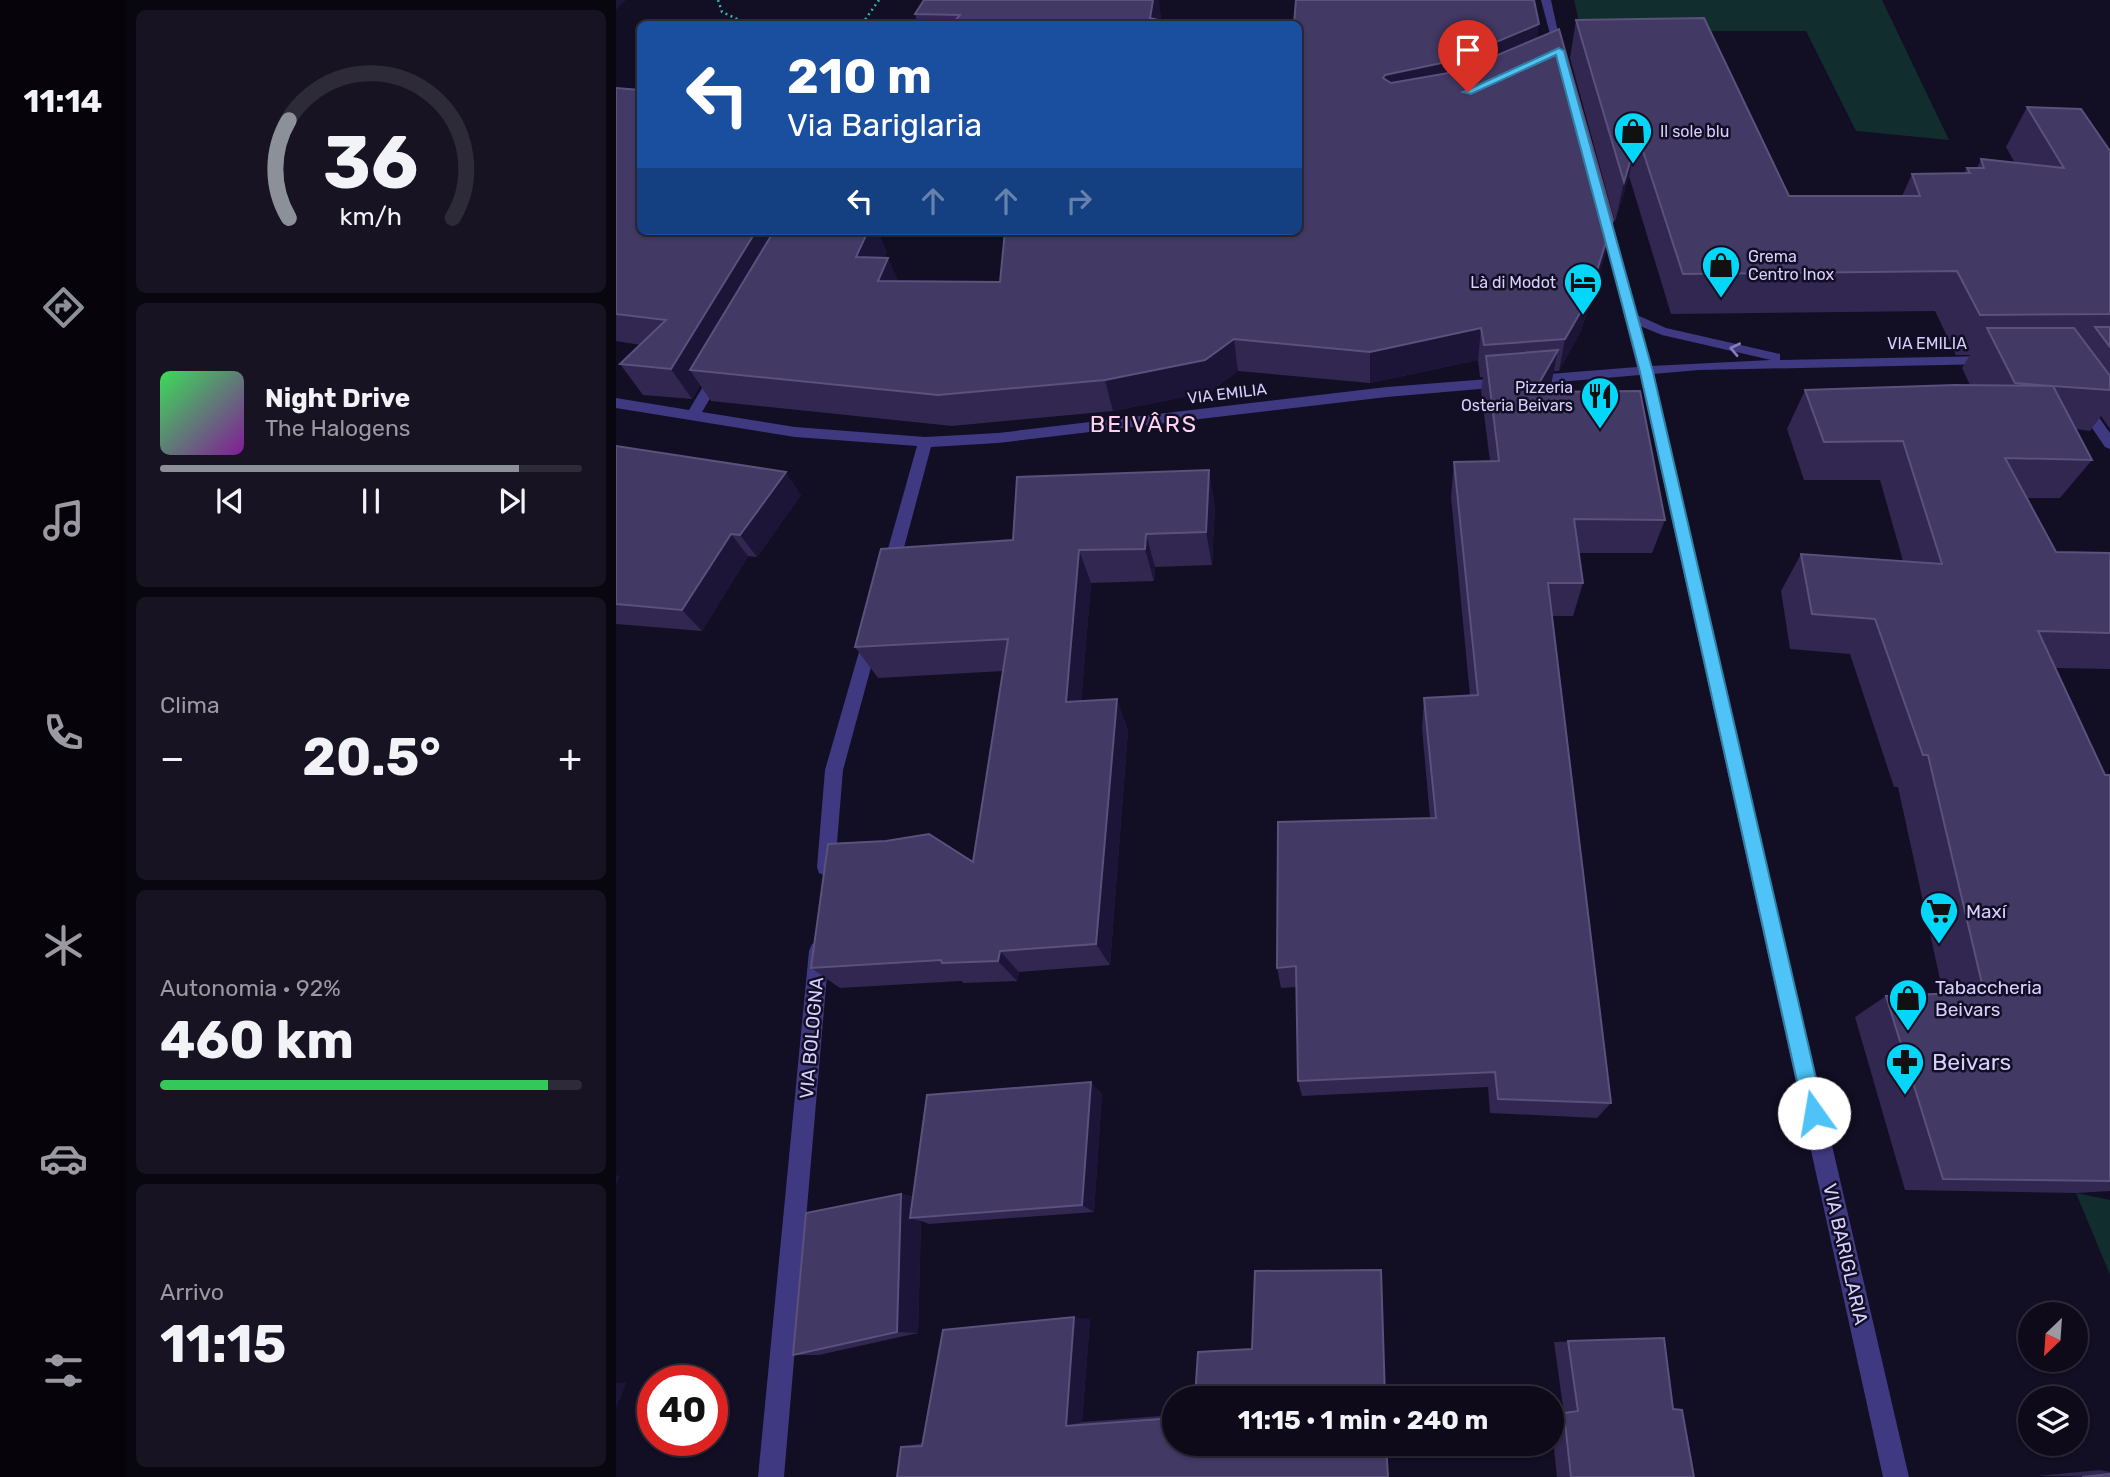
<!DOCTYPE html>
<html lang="it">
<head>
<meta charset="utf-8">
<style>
	:root { --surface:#0e0a1a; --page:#171323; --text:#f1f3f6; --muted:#9b9aa2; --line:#2e2b39; --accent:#8c9099 }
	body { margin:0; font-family:Rubik,sans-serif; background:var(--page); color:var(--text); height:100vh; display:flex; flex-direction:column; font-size:26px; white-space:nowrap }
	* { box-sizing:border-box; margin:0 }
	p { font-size:23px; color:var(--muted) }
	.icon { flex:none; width:38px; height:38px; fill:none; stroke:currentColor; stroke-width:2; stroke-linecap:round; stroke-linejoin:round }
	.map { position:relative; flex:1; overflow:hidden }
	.drawer { display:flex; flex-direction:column; gap:10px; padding:10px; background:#08060e; width:490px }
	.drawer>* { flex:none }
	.top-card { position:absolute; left:21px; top:21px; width:665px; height:214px; border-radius:10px; box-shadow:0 2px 5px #0004,0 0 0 2px var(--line); background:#1a4fa0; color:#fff; overflow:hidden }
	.needle { width:46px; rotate:205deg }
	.controls { position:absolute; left:1402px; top:1302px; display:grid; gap:14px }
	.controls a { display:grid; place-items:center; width:70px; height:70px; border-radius:50%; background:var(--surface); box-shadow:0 2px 5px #0004,0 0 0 2px var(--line); font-size:35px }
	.speed { position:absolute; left:21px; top:1365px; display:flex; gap:14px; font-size:35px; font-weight:700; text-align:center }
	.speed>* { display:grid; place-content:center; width:91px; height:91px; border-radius:50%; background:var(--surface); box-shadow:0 2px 5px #0004,0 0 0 2px var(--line); line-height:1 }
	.speed .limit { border:10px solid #d22; background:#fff; color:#111 }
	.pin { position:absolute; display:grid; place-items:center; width:60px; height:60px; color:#fff; margin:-72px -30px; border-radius:50% 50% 50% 0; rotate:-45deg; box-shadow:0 0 7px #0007 }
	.pin .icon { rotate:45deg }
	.me { position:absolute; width:77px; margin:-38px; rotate:347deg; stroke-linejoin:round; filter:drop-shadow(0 0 5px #0008) }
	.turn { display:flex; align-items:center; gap:24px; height:147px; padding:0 35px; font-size:32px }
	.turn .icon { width:91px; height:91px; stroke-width:2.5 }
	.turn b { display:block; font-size:49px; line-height:60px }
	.lanes { display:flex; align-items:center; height:66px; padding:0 35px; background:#0003; justify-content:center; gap:35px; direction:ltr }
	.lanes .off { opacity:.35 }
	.big { font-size:52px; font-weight:700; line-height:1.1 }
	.drawer .widget { flex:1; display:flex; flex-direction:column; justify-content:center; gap:10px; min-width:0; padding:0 24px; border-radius:10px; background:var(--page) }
	.drawer .dial { align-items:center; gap:0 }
	.dial svg { height:182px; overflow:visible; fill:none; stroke:var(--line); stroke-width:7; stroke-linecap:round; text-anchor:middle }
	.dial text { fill:var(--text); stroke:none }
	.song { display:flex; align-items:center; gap:21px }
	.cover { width:84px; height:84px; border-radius:10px; background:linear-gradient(135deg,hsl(130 70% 55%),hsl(290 70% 35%)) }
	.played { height:7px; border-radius:4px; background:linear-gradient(90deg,var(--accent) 85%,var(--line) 85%) }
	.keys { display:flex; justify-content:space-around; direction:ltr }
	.heat { display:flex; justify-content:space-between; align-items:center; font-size:38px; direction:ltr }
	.charge { height:10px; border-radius:5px; background:linear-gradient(90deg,#34c759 92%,var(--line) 0) }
	.trip { position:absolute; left:546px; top:1386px; width:402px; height:70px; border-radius:35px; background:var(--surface); box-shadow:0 2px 5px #0004,0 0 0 2px var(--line); font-weight:700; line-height:70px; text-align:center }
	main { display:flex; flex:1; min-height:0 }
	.tab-bar { display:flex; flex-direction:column; width:126px; justify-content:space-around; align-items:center; background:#06040a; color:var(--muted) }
	.tab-bar .icon { width:49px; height:49px }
	.tab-bar .current { color:var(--accent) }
	.tab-bar b { font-size:32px; color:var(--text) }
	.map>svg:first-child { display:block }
</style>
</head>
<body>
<main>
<nav class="tab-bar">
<b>11:14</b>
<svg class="icon current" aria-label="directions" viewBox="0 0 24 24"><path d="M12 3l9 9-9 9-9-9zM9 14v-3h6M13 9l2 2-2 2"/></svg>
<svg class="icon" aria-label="music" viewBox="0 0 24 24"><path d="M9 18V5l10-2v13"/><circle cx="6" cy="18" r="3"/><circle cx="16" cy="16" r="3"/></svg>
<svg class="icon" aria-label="phone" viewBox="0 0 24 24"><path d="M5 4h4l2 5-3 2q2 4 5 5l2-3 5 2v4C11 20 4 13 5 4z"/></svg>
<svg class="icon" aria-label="climate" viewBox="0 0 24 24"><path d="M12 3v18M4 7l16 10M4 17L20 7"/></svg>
<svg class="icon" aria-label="car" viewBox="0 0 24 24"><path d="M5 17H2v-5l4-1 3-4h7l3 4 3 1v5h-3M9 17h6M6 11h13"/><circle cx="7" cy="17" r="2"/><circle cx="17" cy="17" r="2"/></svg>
<svg class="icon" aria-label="filters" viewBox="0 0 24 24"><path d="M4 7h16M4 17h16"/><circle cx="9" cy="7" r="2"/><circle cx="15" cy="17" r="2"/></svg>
</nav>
<section class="drawer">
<div class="widget dial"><svg viewBox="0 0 100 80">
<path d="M14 69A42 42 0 1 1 86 69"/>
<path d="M14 69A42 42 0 0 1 14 26" stroke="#8c9099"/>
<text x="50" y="56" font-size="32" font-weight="700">36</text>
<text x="50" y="72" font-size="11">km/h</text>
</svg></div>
<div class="widget">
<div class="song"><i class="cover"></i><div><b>Night Drive</b><p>The Halogens</p></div></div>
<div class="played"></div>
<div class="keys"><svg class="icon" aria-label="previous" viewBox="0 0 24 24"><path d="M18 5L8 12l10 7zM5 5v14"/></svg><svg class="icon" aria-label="pause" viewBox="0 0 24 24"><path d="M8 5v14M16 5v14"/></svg><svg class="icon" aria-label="next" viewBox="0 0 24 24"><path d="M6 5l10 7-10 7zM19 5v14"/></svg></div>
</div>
<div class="widget"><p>Clima</p>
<div class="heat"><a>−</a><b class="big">20.5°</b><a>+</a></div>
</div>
<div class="widget"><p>Autonomia · 92%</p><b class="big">460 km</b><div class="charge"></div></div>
<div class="widget"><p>Arrivo</p><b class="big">11:15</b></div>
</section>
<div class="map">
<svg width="1494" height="1477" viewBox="0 0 1494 1477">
	<rect width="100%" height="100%" fill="#120e23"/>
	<path fill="#112d2d" d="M 958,0 L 1266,0 L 1333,140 L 1240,131 L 1190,31 L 965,31 Z
		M 1460,1193 L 1494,1200 L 1494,1275 Z"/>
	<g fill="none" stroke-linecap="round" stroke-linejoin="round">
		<path stroke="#2fb4b1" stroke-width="2.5" stroke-dasharray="2 3.5" stroke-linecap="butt" d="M 102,0 L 106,12 L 132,24
			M 246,24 L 263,0"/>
		<path fill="#3f3982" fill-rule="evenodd" d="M 925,0 L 935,0 L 947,55 L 939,53 Z
			M 988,209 L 994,212 L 1021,315 L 1050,328 L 1164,354 L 1164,360 L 1375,356 L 1382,360 L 1375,364 L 1083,370 L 1037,374 L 1293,1477 L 1267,1477 L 1024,375 L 771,397 L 382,443 L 315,447 L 282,570 L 274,576 L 266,570 L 301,446 L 179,437 L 0,408 L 0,398 L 73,410 L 97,370 L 102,369 L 109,373 L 86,412 L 179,427 L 309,437 L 382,433 L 771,387 L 1021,367 L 982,212 ZM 1024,326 L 1046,335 L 1155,360 L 1035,366 Z
			M 1468,401 L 1473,403 L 1494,433 L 1494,449 L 1489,447 L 1461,406 Z
			M 255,631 L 263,638 L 227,770 L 219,867 L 217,873 L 210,876 L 203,873 L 201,867 L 209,770 L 247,638 Z
			M 203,941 L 210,944 L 213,951 L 168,1477 L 142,1477 L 193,951 L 196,944 Z"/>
	</g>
	<path fill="#312751" d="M 299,14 L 545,15 L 544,21 L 558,24 L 302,24 Z
		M 960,20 L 1173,196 L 1286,196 L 1296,174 L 1348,173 L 1351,168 L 1361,168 L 1365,159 L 1399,163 L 1390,147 L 1411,107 L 1494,151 L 1494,429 L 1485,416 L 1474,431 L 1460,429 L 1476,460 L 1444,498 L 1410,498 L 1440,552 L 1494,553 L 1494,669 L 1439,668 L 1489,775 L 1494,775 L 1494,1191 L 1460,1193 L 1289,1190 L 1239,1017 L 1270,996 L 1327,993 L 1282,787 L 1278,787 L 1234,654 L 1174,649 L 1165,591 L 1185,554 L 1287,561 L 1264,480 L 1188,480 L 1171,429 L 1189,390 L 1354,385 L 1346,368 L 1354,355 L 1340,355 L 1319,311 L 1055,314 L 1013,176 L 999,222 L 954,58 Z
		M 921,38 L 990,252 L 965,331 L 943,371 L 937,371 L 935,385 L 931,391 L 1049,520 L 1036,553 L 963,553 L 967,583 L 957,616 L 936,616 L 995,1103 L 981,1118 L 874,1113 L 872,1087 L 686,1096 L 682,1081 L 681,987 L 665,988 L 661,968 L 814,818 L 806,728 L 808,698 L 854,696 L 835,497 L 838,462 L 874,461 L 865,391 L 867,377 L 864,377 L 862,360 L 754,383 L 622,371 L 594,392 L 497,411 L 336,426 L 95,401 L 84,385 L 76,399 L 27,395 L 4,364 L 25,345 L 0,341 L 0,88 L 24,231 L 149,231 L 153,239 L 271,252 L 268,258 L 272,258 L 282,281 L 384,282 L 682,231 Z
		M 0,446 L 185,495 L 141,557 L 132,556 L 86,631 L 0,624 Z
		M 599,505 L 596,565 L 539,567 L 538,581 L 475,583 L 465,702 L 512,729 L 494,965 L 403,972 L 401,981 L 348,983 L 345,981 L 224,988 L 195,968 L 357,862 L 387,671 L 262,678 L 239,647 L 397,540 Z
		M 486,1093 L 478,1212 L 313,1224 L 305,1221 L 302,1333 L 203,1355 L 177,1355 L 285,1194 L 297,1197 Z
		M 474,1319 L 466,1422 L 558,1415 L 558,1444 L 285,1447 L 307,1443 Z
		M 1048,1338 L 1057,1408 L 1066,1410 L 1078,1477 L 941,1477 L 936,1431 L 936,1408 L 947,1407 L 938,1342 Z
		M 1484,1470 L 1494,1472 L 1494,1477 L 1421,1476 Z"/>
	<path fill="#1d1537" d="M 0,0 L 10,0 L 0,10 Z
		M 537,0 L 543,0 L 545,15 L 543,24 L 534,18 Z
		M 923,24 L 919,55 L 768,106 L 767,78 L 769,75 Z
		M 1022,136 L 1013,176 L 999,222 L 1008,182 Z
		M 997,220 L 990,252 L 965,331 L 943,371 L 949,339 Z
		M 140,231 L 149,231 L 161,254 L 74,370 L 84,385 L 76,399 L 55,369 Z
		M 252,231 L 262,231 L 271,252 L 255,289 L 240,257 Z
		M 272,258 L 286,290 L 262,281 Z
		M 865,328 L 862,360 L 754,383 L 754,352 Z
		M 618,339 L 622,371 L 594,392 L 497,411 L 489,380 Z
		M 942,350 L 935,385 L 912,427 L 918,392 Z
		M 593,470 L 599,505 L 596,565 L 590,532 Z
		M 170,472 L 185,495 L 141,557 L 124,535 Z
		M 115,534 L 132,556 L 86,631 L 66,610 Z
		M 530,534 L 539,567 L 538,581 L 529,549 Z
		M 463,550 L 475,583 L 463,732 L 450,702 Z
		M 501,699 L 512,729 L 494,965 L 480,944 Z
		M 384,951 L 403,972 L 401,981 L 382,961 Z
		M 475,1082 L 486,1093 L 478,1212 L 466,1205 Z
		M 0,1175 L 4,1176 L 0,1185 Z
		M 285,1194 L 305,1200 L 294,1218 L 305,1221 L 302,1333 L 281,1332 Z
		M 458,1317 L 474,1319 L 466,1422 L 450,1426 Z
		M 11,1382 L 0,1408 L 0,1383 Z"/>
	<path fill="#423964" stroke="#5a517c" stroke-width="2" d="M 308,0 L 537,0 L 534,18 L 558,24 L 336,24 L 344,15 L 299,14 Z
		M 680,0 L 918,0 L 923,24 L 835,61 L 769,75 L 767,78 L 775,83 L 844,71 L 943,29 L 997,220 L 972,299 L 949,339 L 868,345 L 865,328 L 754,352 L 618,339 L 589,360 L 489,380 L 322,395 L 74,370 L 158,231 L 252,231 L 240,257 L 272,258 L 262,281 L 384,282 L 389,231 L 682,231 L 682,24 L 678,24 Z
		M 1088,18 L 1173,196 L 1304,196 L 1296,174 L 1354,173 L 1351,168 L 1368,168 L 1365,159 L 1448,168 L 1411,107 L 1465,109 L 1494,151 L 1494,314 L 1364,315 L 1341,271 L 1067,274 L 1022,136 L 1008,182 L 960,20 Z
		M 0,88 L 24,90 L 24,231 L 140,231 L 55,369 L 4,364 L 50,320 L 0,314 Z
		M 1479,327 L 1494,327 L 1494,347 Z
		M 1371,328 L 1458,328 L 1494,376 L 1494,390 L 1437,386 L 1476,460 L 1389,458 L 1440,552 L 1494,553 L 1494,633 L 1422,631 L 1489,775 L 1494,775 L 1494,1181 L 1327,1179 L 1270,996 L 1368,992 L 1312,755 L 1307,755 L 1259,619 L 1196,614 L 1185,554 L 1326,564 L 1287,441 L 1208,442 L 1189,390 L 1339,385 L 1436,386 L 1399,383 Z
		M 942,350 L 918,392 L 1024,391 L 1049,520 L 958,519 L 967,583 L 932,583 L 995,1103 L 882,1099 L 879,1072 L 682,1081 L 680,966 L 661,968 L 662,822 L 820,818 L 808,698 L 862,695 L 838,462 L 883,461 L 870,356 Z
		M 0,446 L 170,472 L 124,535 L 115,534 L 66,610 L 0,604 Z
		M 593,470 L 590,532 L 530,534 L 529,549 L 463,550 L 450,702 L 501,699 L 480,944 L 384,951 L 382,961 L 326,963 L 325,960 L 195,968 L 212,844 L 270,841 L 313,834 L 357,862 L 392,639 L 239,647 L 265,549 L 397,540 L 401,477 Z
		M 475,1082 L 466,1205 L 294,1218 L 311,1095 Z
		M 285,1194 L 281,1332 L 177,1355 L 190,1213 Z
		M 765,1270 L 769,1398 L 579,1398 L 582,1352 L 636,1349 L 639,1271 Z
		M 458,1317 L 450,1426 L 558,1418 L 558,1444 L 770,1444 L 772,1477 L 281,1477 L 285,1447 L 306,1446 L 327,1330 Z
		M 1048,1338 L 1057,1409 L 1066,1410 L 1078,1477 L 955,1477 L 948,1413 L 962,1411 L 952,1341 Z
		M 1494,1474 L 1494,1477 L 1466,1477 Z"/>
	<defs><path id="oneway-chevron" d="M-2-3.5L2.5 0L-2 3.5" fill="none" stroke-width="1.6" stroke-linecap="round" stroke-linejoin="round" transform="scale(1.75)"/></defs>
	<use stroke="#837dba" href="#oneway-chevron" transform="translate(1119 349) rotate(-168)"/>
	<path fill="#4fc3f7" stroke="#337fa1" stroke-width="2" d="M 943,48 L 948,51 L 1037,372 L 1208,1113 L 1205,1120 L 1198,1123 L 1191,1120 L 1188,1113 L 1024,372 L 940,55 L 855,94 L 847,92 Z"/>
	<defs>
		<g id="shop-pin" transform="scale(2.0125)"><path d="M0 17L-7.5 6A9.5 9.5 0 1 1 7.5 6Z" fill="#02d7f9" stroke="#120e23"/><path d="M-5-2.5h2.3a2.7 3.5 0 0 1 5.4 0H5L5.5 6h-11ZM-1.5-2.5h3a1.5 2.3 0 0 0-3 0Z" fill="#111"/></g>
		<g id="hotel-pin" transform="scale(2.0125)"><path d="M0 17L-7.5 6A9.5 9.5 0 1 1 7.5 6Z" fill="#02d7f9" stroke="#120e23"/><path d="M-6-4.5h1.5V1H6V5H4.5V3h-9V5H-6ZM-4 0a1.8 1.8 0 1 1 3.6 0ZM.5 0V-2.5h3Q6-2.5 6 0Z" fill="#111"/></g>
		<g id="restaurant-pin" transform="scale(2.0125)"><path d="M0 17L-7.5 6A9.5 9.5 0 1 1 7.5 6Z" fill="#02d7f9" stroke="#120e23"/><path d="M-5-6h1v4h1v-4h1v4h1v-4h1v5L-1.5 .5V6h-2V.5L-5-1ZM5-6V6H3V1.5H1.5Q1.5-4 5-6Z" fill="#111"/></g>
		<g id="supermarket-pin" transform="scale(2.0125)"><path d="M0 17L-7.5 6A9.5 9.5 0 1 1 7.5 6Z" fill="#02d7f9" stroke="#120e23"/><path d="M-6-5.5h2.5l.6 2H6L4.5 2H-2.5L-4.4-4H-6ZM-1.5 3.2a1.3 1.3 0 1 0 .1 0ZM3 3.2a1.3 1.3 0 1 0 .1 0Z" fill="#111"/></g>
		<g id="pharmacy-pin" transform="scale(2.0125)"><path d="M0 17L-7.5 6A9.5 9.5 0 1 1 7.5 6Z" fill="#02d7f9" stroke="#120e23"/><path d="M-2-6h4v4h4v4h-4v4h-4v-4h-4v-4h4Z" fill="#111"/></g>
	</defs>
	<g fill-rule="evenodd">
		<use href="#shop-pin" x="1017" y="131"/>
		<use href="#shop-pin" x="1105" y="265"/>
		<use href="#hotel-pin" x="967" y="282"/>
		<use href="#restaurant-pin" x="984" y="396"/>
		<use href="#supermarket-pin" x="1323" y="911"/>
		<use href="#shop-pin" x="1292" y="998"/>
		<use href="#pharmacy-pin" x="1289" y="1062"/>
	</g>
	<g text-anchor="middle" stroke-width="5" stroke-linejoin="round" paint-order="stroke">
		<g font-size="16" fill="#d7d0ff" stroke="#120e23" text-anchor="start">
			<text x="1044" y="137">Il sole blu</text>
			<text x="1132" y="262">Grema<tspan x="1132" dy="18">Centro Inox</tspan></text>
			<text x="940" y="288" text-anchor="end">Là di Modot</text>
			<text x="957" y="393" text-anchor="end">Pizzeria<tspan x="957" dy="18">Osteria Beivars</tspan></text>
		</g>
		<g font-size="16" fill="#d7d0ff" stroke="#120e23">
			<text x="1311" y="349">VIA EMILIA</text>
			<text transform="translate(611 393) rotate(-7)" y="6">VIA EMILIA</text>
		</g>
		<g font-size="19" fill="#d7d0ff" stroke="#120e23" text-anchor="start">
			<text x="1350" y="918">Maxí</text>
			<text x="1319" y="994">Tabaccheria<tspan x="1319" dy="22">Beivars</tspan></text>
		</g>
		<g font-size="19" fill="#d7d0ff" stroke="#120e23">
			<text transform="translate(195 1038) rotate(-85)" y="7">VIA BOLOGNA</text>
			<text transform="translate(1230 1254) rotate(77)" y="7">VIA BARIGLARIA</text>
		</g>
		<g font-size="23" letter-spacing="2" fill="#ffd2ed" stroke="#120e23">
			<text x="528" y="432">BEIVÂRS</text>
		</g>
		<g font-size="23" fill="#d7d0ff" stroke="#120e23" text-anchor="start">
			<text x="1316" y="1070">Beivars</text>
		</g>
	</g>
</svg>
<div class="controls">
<a><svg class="needle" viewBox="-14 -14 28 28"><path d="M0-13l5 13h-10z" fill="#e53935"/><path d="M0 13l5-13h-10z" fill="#9b9aa2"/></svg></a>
<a><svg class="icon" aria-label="layers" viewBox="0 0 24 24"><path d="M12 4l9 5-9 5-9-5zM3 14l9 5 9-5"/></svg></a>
</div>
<div class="speed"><div class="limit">40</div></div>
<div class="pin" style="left:852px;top:92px;background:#d93025"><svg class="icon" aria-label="arrive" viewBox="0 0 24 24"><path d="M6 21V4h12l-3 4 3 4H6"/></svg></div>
<svg class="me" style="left:1198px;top:1113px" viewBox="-20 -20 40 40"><circle r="19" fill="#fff"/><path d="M0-13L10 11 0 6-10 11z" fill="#4fc3f7"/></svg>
<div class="trip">11:15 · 1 min · 240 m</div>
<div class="top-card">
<div class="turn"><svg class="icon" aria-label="left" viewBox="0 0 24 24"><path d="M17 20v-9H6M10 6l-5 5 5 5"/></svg><div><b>210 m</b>Via Bariglaria</div></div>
<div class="lanes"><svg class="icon" aria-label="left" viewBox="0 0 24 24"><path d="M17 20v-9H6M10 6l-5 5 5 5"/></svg><svg class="icon off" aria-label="ahead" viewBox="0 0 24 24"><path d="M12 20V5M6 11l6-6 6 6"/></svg><svg class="icon off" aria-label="ahead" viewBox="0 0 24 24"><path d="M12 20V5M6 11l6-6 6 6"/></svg><svg class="icon off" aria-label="right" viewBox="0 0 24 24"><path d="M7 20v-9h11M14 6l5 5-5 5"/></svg></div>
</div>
</div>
</main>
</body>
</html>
